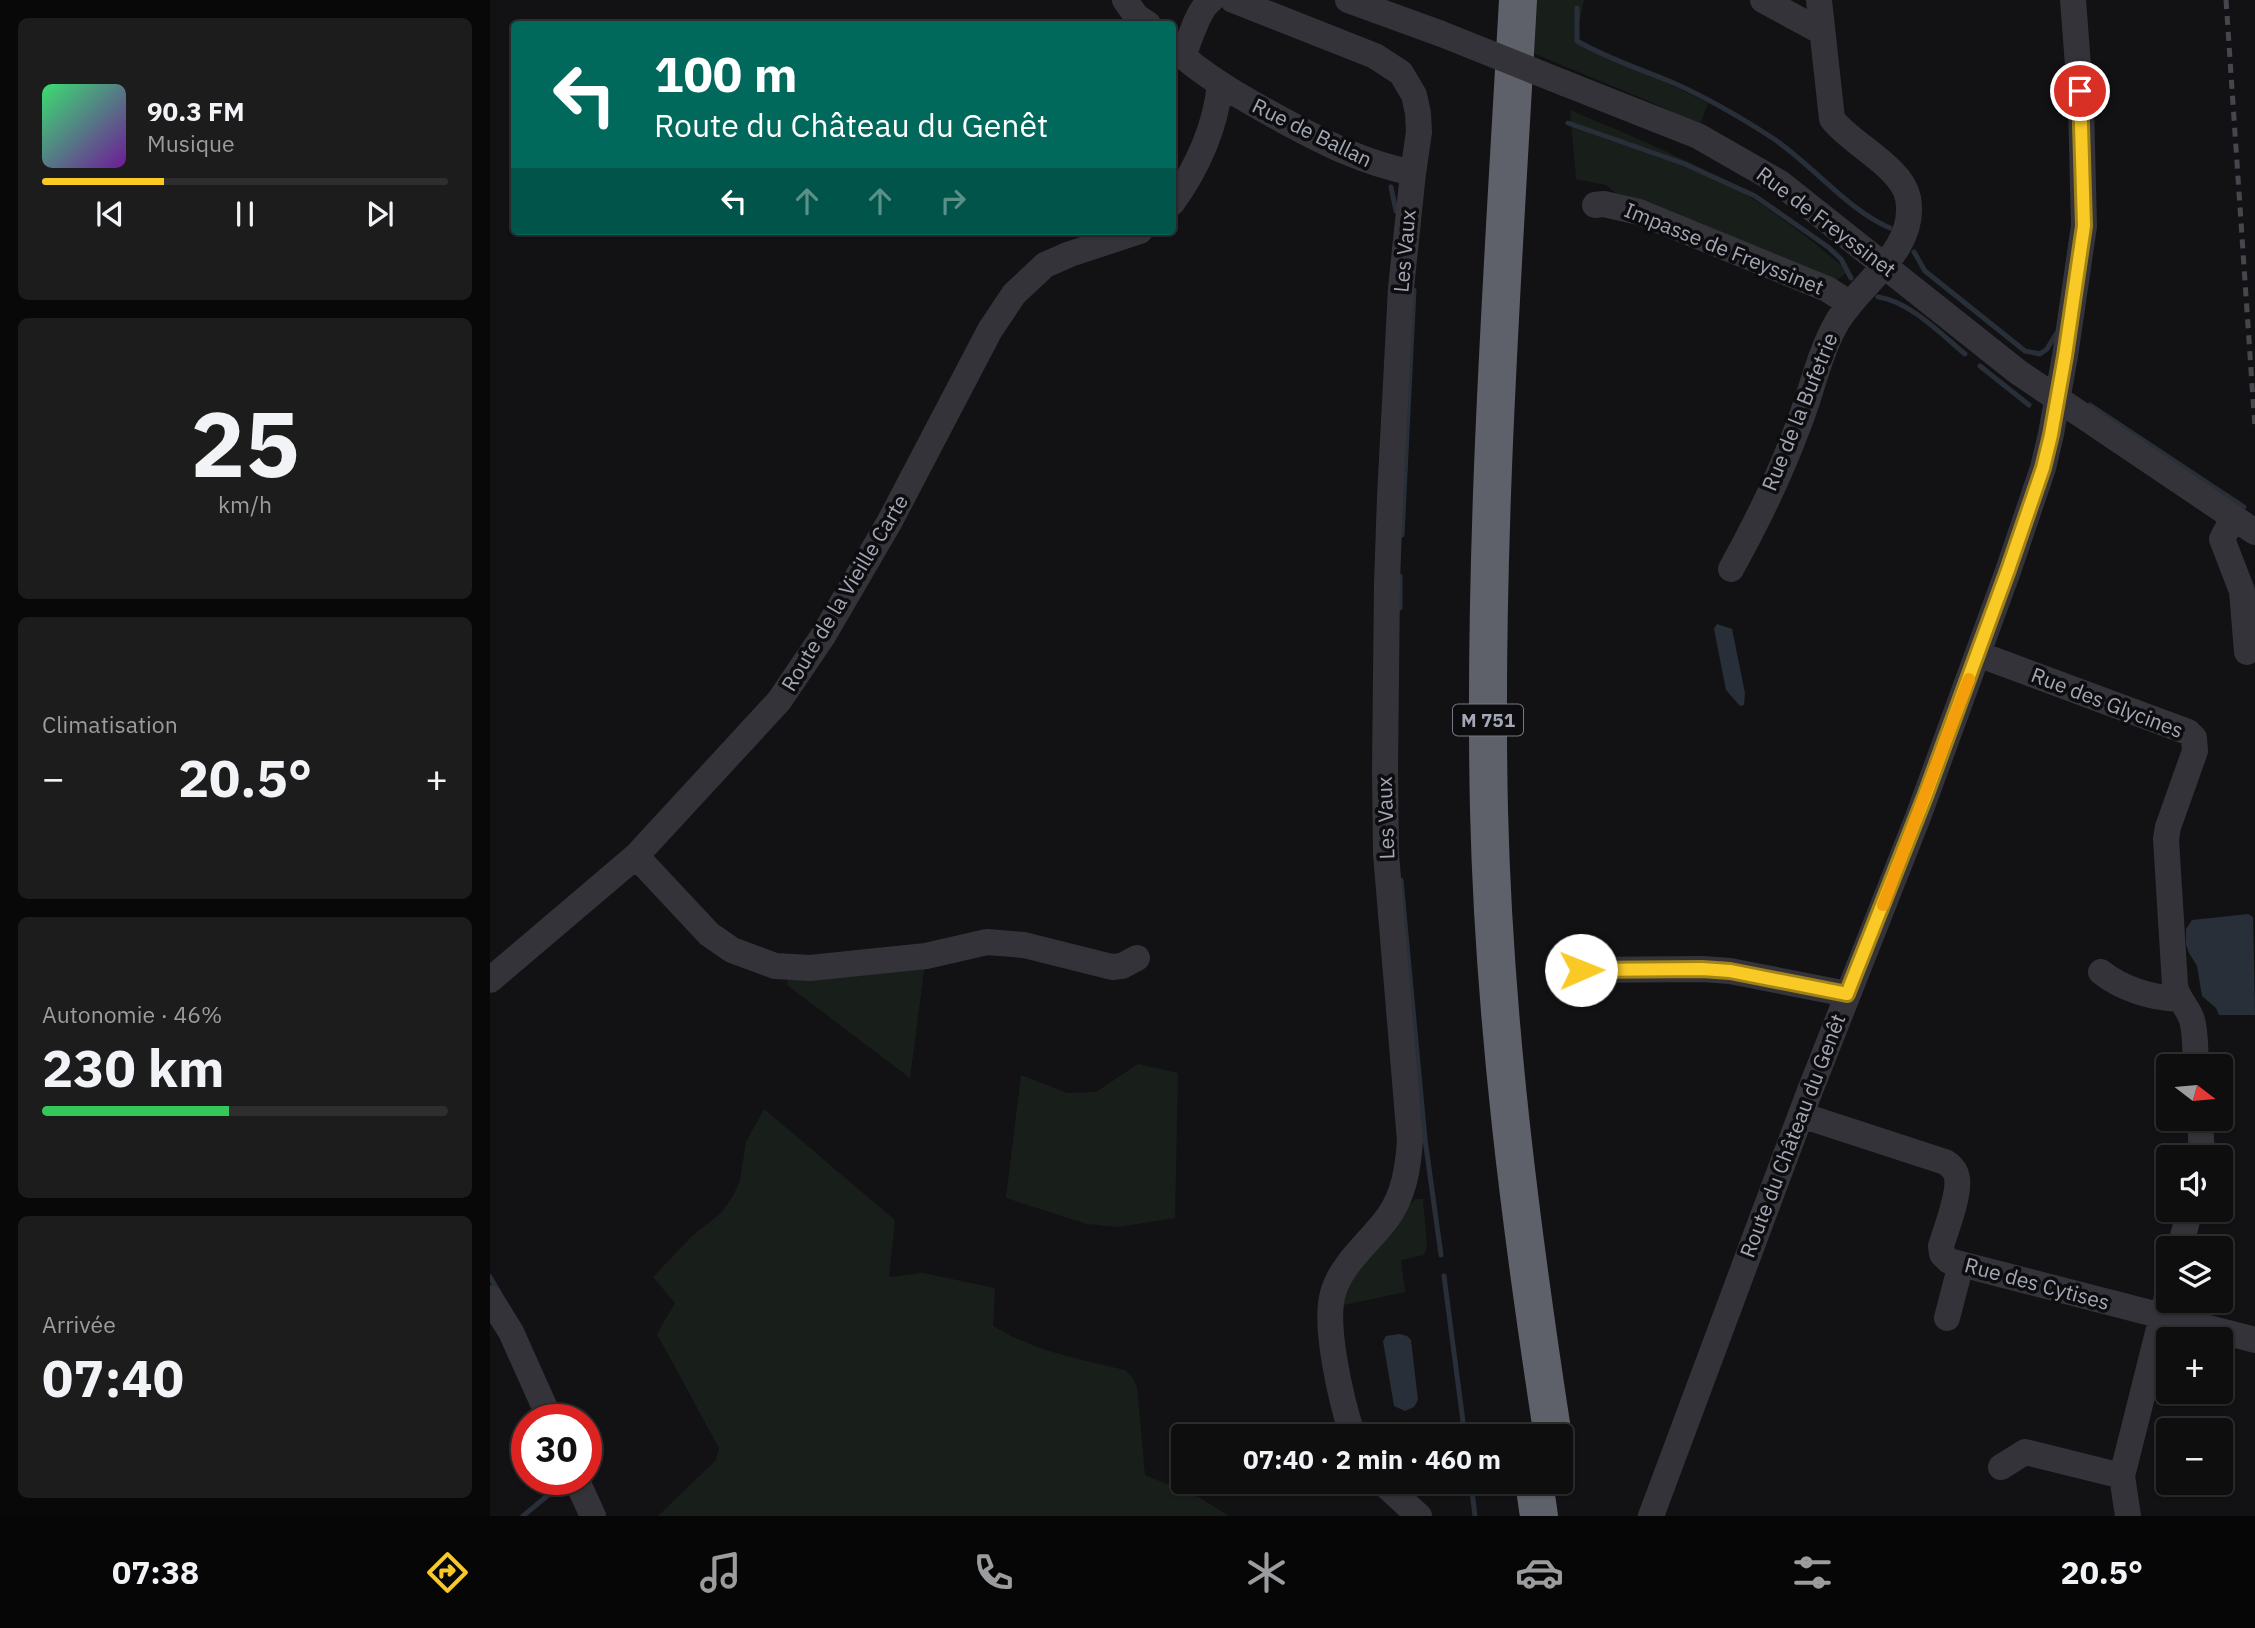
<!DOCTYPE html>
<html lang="fr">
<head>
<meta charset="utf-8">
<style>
	:root { --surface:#0e0e0f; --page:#1c1c1d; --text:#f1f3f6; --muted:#9b9c9e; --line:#2e2e2f; --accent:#f9c925 }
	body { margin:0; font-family:"IBM Plex Sans",sans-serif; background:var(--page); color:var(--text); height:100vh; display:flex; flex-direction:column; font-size:26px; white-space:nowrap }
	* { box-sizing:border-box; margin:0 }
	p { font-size:23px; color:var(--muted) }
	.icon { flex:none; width:38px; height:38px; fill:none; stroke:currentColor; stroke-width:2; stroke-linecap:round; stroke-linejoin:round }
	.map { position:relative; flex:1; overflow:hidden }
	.side { display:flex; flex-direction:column; gap:18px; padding:18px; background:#080808; width:490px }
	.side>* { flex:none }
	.banner { position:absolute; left:21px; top:21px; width:665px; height:214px; border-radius:7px; box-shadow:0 2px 5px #0004,0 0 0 2px var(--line); background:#00695c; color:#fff; overflow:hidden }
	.needle { width:46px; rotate:106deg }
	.controls { position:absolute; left:1666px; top:1054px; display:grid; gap:14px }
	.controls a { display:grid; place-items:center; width:77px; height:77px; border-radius:7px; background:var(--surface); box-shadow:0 2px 5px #0004,0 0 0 2px var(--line); font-size:35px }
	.speed { position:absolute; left:21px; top:1404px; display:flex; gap:14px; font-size:35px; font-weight:700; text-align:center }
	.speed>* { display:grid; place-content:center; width:91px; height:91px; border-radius:50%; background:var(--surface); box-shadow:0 2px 5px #0004,0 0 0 2px var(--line); line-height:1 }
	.speed .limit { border:10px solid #d22; background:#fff; color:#111 }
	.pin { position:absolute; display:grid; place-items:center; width:60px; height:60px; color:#fff; margin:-30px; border:4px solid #fff; border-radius:50%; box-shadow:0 2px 7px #0007 }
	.me { position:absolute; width:77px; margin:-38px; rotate:89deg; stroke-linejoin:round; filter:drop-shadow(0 0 5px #0008) }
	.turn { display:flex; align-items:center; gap:24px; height:147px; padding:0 28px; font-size:32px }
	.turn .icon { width:91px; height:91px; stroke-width:2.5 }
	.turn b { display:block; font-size:49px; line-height:60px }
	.lanes { display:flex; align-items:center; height:66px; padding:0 28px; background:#0003; justify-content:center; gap:35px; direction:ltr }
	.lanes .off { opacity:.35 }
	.big { font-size:52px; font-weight:700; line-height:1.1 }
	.side .widget { flex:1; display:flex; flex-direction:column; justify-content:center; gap:10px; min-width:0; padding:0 24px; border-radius:10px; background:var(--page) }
	.side .dial { align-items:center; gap:0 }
	.dial b { font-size:91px; line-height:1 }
	.song { display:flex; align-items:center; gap:21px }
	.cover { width:84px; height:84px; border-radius:10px; background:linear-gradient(135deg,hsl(140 70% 55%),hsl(280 70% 35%)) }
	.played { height:7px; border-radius:4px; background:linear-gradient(90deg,var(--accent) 30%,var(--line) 30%) }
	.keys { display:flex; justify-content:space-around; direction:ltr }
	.heat { display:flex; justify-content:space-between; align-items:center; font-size:38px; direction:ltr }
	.charge { height:10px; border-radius:5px; background:linear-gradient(90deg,#34c759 46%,var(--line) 0) }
	.trip { position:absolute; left:681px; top:1424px; width:402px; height:70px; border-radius:7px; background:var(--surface); box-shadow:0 2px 5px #0004,0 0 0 2px var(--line); font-weight:700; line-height:70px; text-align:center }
	.tab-bar { display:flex; height:112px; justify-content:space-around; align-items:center; background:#060606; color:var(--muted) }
	.tab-bar .icon { width:49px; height:49px }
	.tab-bar .selected { color:var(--accent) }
	.tab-bar b { font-size:32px; color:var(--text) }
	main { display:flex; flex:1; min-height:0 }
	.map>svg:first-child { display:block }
</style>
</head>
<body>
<main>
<section class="side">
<div class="widget">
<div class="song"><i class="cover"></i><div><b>90.3 FM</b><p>Musique</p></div></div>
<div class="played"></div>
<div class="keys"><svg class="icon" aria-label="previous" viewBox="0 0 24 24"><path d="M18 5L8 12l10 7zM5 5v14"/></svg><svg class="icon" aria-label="pause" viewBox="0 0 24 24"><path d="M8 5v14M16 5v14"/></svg><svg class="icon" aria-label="next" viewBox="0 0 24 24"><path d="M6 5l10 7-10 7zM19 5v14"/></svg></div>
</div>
<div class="widget dial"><b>25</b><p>km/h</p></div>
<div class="widget"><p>Climatisation</p>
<div class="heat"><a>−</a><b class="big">20.5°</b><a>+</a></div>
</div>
<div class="widget"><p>Autonomie · 46%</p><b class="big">230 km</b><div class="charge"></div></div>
<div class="widget"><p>Arrivée</p><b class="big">07:40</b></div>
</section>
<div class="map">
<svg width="1765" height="1516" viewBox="0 0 1765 1516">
	<rect width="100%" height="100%" fill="#121214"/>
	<path fill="#181f1a" d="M 1046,0 L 1094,0 L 1086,39 L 1218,103 L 1210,125 L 1156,100 L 1043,53 Z
		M 1080,110 C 1131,132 1183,152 1232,180 C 1277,205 1318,237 1358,271 L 1337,289 L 1149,212 L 1116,185 L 1086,179 Z
		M 436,956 L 420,1078 L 297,985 L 300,969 Z
		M 648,1064 L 688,1073 L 685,1218 L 629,1227 L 597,1224 L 516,1198 L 531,1075 L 577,1093 L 606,1092 Z
		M 274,1109 L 405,1220 L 399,1277 L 433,1273 L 505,1288 L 503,1326 C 544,1351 589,1359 635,1370 L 643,1378 L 647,1387 L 655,1475 L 710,1498 L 739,1516 L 168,1516 L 226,1460 L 229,1448 L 167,1334 L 185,1303 L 163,1277 L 201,1237 L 232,1212 L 243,1196 L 250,1180 L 256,1142 Z
		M 925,1199 L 933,1199 L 937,1246 L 934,1255 L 911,1260 L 915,1292 L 854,1305 L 852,1304 L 857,1283 Z"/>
	<path fill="#282f38" d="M 1227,624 L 1242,629 L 1255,693 L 1254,705 L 1250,706 L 1236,690 L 1224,629 Z
		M 1758,914 L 1763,917 L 1765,1015 L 1729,1015 L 1726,1008 L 1712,996 L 1707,966 L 1699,953 L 1696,944 L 1696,929 L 1702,920 Z
		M 910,1334 L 917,1336 L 921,1340 L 928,1400 L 924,1407 L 915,1411 L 904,1406 L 893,1341 L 896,1336 Z"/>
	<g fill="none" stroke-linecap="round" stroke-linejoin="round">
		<path stroke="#282f38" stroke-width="5" d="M 1087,8 L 1087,41 C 1118,59 1153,70 1186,84 C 1219,99 1250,117 1281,137 C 1321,163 1357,210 1400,228
			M 1078,123 L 1195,164 L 1265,196 L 1338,247 L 1351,259 L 1361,278
			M 901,187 L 906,211
			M 1424,252 L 1435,271 L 1535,351 L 1550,354 L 1557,349 L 1566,334
			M 1388,297 C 1419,301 1451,334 1475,354
			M 1490,366 L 1539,405
			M 1600,405 L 1754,507
			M 912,535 L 924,290
			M 910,608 L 910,576
			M 911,880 L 935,1139 L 951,1255
			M 954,1276 L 975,1437
			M 0,1277 L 9,1292
			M 981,1482 L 985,1516
			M 33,1516 L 74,1482 L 78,1485"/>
		<path stroke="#333339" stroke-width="26" d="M 635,0 L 646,16 L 658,24
			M 858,0 L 949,33
			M 1273,0 L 1332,32
			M 682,47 C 716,78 754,99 794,121 C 839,145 872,162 923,173 L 929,132 L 928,113 L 924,95 L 911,73 L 885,56 L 743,0
			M 693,57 C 699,41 708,9 721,0
			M 1074,83 L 1208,136 L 1290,183 L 1528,372 L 1765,532
			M 682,203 C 708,167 725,129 730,85
			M 1105,205 L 1114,204 L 1149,212 L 1337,289 L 1359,303
			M 1743,518 L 1732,539 L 1752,591 L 1757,652
			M 1241,569 C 1266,524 1289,477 1307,429 C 1321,395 1328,356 1346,324 C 1368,284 1428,251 1418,198 C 1412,167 1361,144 1342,119 L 1329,0
			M 1488,654 L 1698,732 L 1704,738 L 1705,751 L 1678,827 L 1676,839 L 1685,985 C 1687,999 1698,1007 1702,1020 C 1706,1034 1705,1051 1706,1066
			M 146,856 L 219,934 L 242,950 L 285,966 L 320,968 L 436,956 L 497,942 L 534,945 L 622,967 L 632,966 L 647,958
			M 1091,970 L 1212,969 L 1240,971 L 1357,994
			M 1611,972 C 1632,989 1662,998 1689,999
			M 0,980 L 146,856 L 289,701 L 333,636 L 400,521 L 500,330 L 524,294 L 555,265 L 580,254 L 650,231
			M 1311,1115 L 1455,1162 C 1460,1165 1464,1168 1466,1174 C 1472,1190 1456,1229 1451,1246 L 1452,1254 L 1459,1261 L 1765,1340
			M 1710,1118 L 1712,1157
			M 1690,1248 L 1700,1209
			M 0,1298 L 21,1332 L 60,1419
			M 1457,1318 L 1471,1264
			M 863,1437 C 852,1403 832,1322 844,1290 C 853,1262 881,1241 898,1217 C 914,1195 918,1168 920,1141 L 896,854 L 895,771 L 897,584 L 900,497 L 911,288 L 923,173
			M 1511,1467 L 1535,1452 L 1632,1476
			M 86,1479 L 103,1516
			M 892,1482 L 929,1516
			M 1161,1516 L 1319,1093 L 1428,817 L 1518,571 L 1553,468 L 1561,434 L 1575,356 L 1594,226 L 1591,104 L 1583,0
			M 1638,1516 L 1632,1476 L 1678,1293"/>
		<path stroke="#5f616a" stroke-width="38" d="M 1028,0 C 1013,270 993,540 999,810 C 1004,1021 1031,1229 1063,1437
			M 1044,1482 L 1049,1516"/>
		<path stroke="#46474e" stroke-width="5" stroke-dasharray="9 7" stroke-linecap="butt" d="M 1736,0 L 1765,429"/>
		<path stroke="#333339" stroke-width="26" d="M 949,33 L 1074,83"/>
	</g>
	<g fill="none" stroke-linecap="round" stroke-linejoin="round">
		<g stroke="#a28318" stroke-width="18">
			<path id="route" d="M 1091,970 L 1212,969 L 1240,971 L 1357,994 L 1436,794 L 1518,570 L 1553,468 L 1561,435 L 1575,356 L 1594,226 L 1590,91"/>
		</g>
		<use href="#route" stroke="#f9c925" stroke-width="12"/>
		<path stroke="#f59e0b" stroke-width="12" d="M 1393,905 L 1479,679"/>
	</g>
	<g text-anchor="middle" stroke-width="7" stroke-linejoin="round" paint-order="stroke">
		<rect fill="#0d0d0f" stroke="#767983" stroke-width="2" x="963" y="704.5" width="70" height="31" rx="5"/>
		<g font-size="19" font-weight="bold" fill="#a3a7b5">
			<text x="998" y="727">M 751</text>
		</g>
		<g font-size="21" fill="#a3a7b5" stroke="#0d0d0f">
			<text transform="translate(822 133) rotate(26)" y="7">Rue de Ballan</text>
			<text transform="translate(1336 222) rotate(37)" y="7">Rue de Freyssinet</text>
			<text transform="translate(1234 249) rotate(22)" y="7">Impasse de Freyssinet</text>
			<text transform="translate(915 251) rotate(-85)" y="7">Les Vaux</text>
			<text transform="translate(1310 412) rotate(-68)" y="7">Rue de la Bufetrie</text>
			<text transform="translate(355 593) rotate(-59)" y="7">Route de la Vieille Carte</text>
			<text transform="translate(1617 703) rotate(21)" y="7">Rue des Glycines</text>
			<text transform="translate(896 818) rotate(-92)" y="7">Les Vaux</text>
			<text transform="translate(1303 1136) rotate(-69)" y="7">Route du Château du Genêt</text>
			<text transform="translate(1547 1284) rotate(15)" y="7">Rue des Cytises</text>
		</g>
	</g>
</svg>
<div class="controls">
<a><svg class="needle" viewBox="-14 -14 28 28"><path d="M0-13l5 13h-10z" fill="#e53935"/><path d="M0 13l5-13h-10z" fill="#9b9c9e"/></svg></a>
<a><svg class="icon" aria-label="sound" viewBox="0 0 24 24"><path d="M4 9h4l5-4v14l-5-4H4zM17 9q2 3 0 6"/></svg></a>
<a><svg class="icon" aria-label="layers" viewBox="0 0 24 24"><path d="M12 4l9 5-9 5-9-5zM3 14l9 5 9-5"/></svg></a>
<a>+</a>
<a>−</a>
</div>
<div class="speed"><div class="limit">30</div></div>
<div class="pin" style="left:1590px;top:91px;background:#d93025"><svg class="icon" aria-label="arrive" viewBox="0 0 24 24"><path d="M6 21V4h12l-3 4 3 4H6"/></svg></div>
<svg class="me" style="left:1091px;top:970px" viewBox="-20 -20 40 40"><circle r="19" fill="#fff"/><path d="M0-13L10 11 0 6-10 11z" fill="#f9c925"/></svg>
<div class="trip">07:40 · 2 min · 460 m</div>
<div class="banner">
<div class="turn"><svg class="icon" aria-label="left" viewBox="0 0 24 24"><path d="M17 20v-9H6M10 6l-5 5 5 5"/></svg><div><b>100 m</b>Route du Château du Genêt</div></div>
<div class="lanes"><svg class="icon" aria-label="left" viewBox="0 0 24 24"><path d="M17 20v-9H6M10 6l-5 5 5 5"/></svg><svg class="icon off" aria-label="ahead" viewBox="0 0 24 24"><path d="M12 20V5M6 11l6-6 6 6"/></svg><svg class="icon off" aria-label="ahead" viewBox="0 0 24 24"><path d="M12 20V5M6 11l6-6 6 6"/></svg><svg class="icon off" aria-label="right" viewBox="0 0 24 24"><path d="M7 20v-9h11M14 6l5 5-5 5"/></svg></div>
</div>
</div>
</main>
<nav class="tab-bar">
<b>07:38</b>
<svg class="icon selected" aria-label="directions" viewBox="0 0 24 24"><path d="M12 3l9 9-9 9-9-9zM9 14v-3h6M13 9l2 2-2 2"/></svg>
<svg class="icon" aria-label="music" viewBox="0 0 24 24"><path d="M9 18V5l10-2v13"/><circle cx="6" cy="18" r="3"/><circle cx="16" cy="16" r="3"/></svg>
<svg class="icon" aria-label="phone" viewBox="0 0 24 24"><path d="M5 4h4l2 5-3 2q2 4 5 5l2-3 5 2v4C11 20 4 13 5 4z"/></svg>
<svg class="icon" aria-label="climate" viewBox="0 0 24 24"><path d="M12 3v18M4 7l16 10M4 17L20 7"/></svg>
<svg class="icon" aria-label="car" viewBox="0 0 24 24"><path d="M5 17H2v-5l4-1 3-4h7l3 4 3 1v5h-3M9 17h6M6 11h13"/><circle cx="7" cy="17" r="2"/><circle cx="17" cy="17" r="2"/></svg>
<svg class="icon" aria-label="filters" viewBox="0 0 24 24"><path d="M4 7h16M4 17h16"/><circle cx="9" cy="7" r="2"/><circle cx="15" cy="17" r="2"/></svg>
<b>20.5°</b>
</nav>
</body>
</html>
